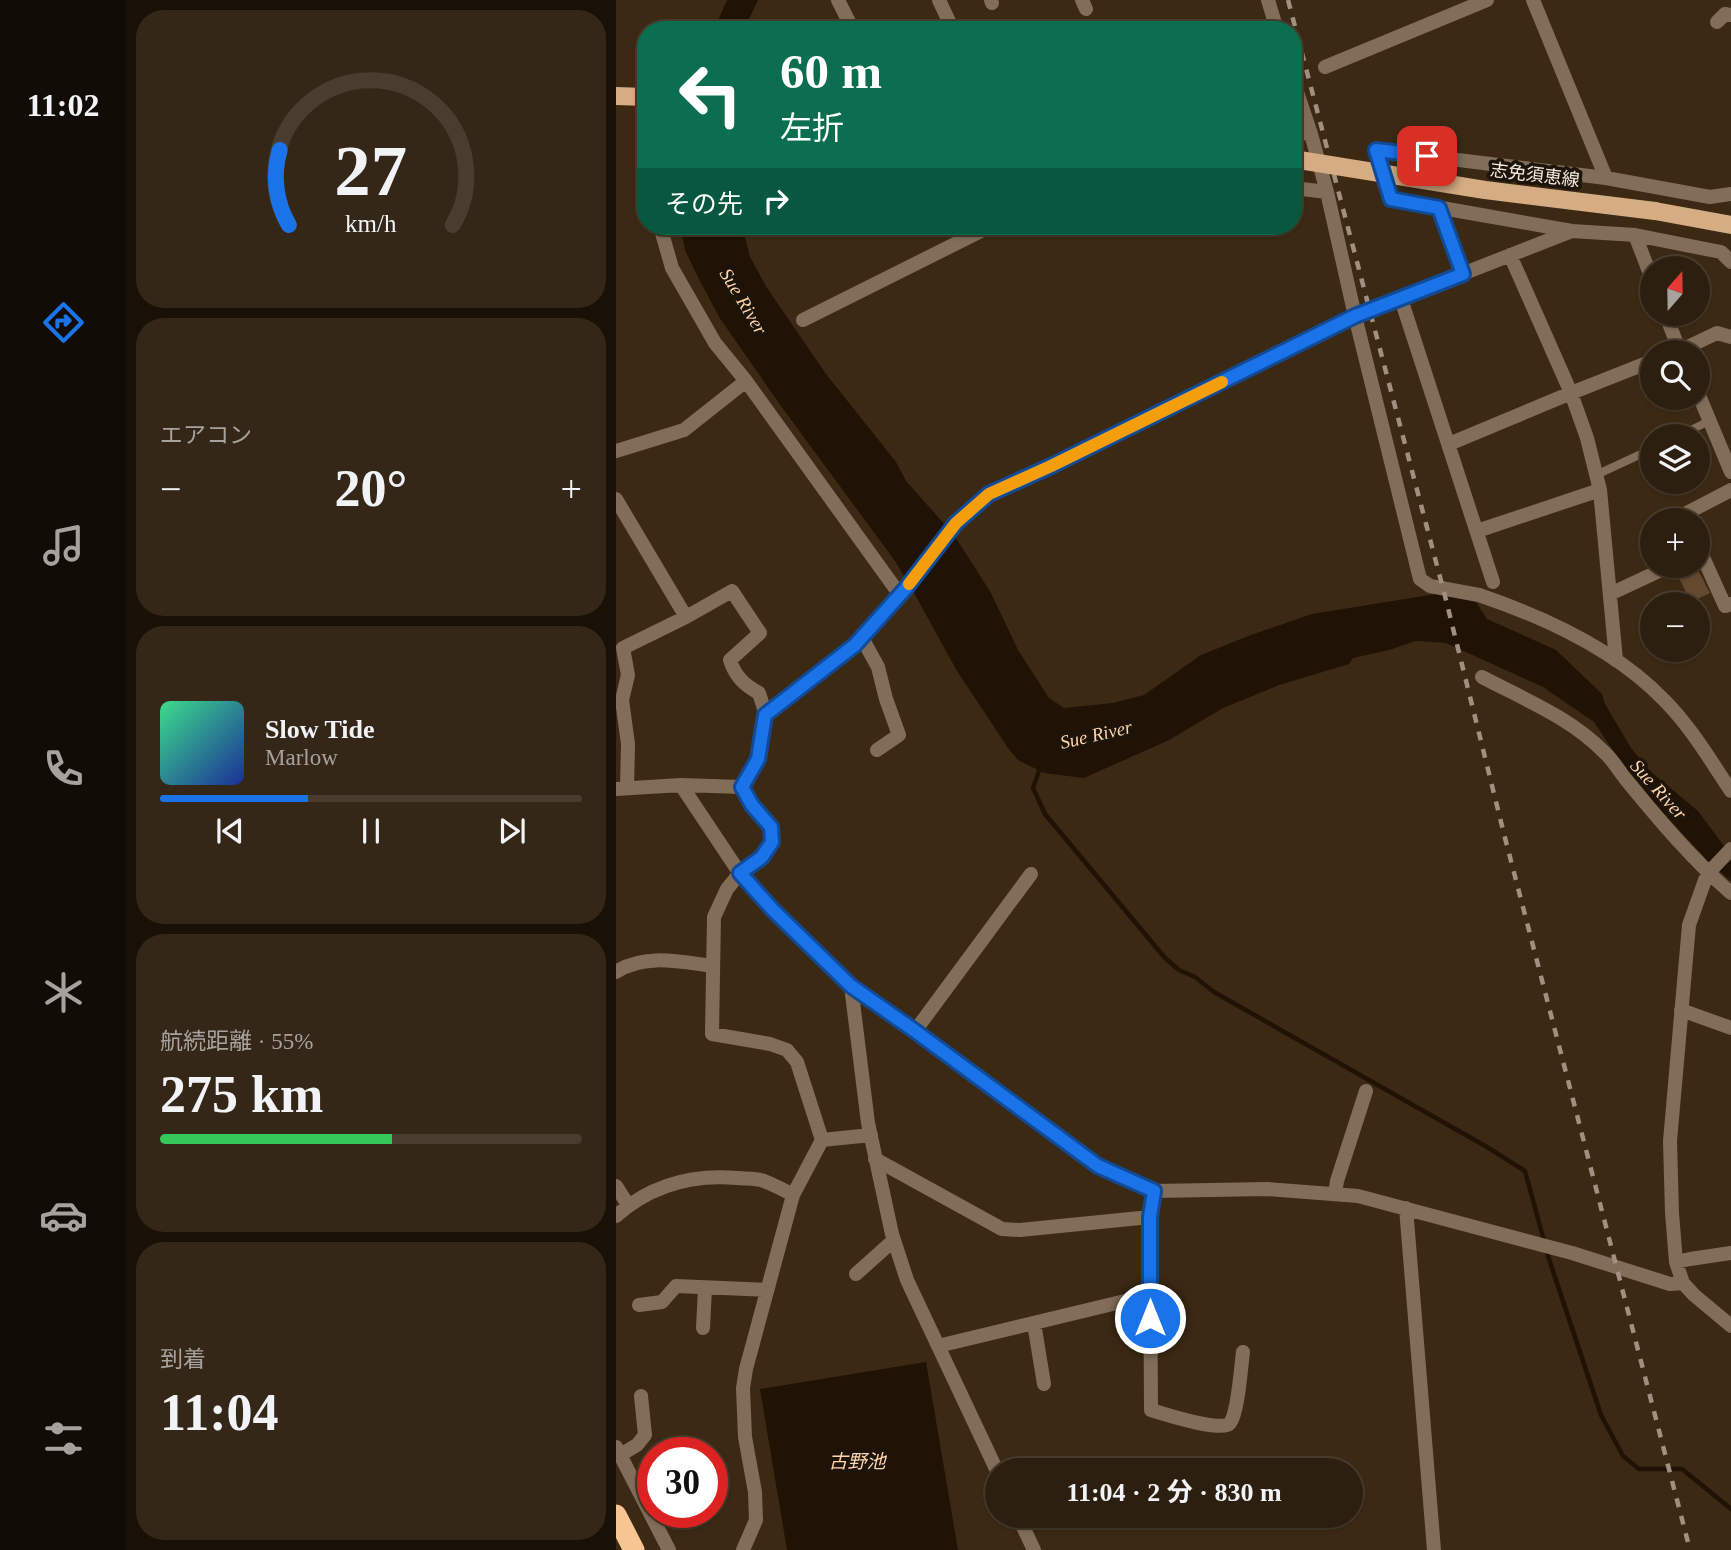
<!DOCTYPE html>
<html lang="ja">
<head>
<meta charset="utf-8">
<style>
	:root { --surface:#2d1f0f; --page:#352718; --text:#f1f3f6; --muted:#a7a29e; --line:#483d2f; --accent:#1a73e8 }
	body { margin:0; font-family:"Times New Roman","Noto Sans JP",serif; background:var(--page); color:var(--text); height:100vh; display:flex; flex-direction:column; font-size:26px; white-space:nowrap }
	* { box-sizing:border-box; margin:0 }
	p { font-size:23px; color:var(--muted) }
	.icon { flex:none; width:38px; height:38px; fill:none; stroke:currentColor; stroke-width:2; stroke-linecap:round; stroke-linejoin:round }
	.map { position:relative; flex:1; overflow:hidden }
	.details { display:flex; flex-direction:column; gap:10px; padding:10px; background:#191108; width:490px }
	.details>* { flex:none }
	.guide { position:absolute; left:21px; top:21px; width:665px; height:214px; border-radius:28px; box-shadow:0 2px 5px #0004,0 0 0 2px var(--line); background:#0b6e4f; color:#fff; overflow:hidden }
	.needle { width:46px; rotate:20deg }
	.tools { position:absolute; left:1024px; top:256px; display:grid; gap:14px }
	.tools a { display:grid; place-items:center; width:70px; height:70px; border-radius:50%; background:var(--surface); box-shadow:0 2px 5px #0004,0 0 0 2px var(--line); font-size:35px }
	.speed { position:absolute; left:21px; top:1437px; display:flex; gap:14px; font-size:35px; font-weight:700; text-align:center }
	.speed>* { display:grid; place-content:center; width:91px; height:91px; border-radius:50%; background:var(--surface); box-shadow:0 2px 5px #0004,0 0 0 2px var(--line); line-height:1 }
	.speed .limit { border:10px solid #d22; background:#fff; color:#111 }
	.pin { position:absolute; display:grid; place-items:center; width:60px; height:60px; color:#fff; margin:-30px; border-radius:14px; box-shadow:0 4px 10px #0006 }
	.me { position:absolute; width:77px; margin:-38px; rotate:0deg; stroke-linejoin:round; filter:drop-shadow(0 0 5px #0008) }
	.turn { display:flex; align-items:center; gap:24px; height:147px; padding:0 28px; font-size:32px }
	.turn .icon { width:91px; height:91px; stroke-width:2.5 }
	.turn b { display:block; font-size:49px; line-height:60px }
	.then { display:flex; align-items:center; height:66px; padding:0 28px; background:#0003; gap:14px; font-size:26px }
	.big { font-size:52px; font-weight:700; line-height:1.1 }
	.details .card { flex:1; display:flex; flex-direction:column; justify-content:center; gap:10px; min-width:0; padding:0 24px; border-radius:28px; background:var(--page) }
	.details .dial { align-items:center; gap:0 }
	.dial svg { height:182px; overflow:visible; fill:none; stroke:var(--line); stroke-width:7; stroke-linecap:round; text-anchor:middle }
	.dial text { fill:var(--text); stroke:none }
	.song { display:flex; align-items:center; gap:21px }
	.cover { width:84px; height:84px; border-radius:10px; background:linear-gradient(135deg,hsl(150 70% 55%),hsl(230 70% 35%)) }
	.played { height:7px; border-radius:4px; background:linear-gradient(90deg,var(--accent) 35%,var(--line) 35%) }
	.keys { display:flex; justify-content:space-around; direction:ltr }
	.heat { display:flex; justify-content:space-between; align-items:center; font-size:38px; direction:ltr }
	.charge { height:10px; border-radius:5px; background:linear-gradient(90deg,#34c759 55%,var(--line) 0) }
	.trip { position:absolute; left:369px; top:1458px; width:378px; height:70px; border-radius:35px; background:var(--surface); box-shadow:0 2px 5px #0004,0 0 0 2px var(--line); font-weight:700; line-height:70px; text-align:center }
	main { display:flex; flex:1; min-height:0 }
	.tabs { display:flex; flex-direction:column; width:126px; justify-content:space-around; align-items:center; background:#120c06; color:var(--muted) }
	.tabs .icon { width:49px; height:49px }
	.tabs .current { color:var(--accent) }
	.tabs b { font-size:32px; color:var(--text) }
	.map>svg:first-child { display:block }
</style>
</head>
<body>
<main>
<nav class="tabs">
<b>11:02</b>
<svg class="icon current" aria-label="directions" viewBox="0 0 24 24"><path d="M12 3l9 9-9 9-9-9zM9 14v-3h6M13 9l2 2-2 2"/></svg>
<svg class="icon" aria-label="music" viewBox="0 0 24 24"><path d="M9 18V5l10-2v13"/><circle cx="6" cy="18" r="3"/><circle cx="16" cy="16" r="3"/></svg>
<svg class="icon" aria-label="phone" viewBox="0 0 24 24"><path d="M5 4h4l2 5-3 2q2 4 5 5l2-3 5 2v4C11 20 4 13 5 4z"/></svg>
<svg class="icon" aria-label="climate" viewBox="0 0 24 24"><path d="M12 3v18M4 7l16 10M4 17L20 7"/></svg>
<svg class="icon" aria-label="car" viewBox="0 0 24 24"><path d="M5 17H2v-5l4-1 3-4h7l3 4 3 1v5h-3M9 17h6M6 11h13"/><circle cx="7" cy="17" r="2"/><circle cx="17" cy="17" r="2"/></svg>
<svg class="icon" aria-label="filters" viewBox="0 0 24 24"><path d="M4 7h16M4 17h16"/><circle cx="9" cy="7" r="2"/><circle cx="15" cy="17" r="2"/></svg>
</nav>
<section class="details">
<div class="card dial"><svg viewBox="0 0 100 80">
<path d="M14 69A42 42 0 1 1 86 69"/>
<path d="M14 69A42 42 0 0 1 10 36" stroke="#1a73e8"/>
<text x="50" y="56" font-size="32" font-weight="700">27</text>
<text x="50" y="72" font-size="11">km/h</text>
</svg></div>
<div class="card"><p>エアコン</p>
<div class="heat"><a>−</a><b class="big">20°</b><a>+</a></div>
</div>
<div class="card">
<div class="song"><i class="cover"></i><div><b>Slow Tide</b><p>Marlow</p></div></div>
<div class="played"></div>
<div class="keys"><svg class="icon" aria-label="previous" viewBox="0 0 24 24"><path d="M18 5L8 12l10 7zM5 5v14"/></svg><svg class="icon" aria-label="pause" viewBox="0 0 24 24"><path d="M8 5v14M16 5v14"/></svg><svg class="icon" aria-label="next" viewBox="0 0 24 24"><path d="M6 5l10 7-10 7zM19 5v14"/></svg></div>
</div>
<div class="card"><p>航続距離 · 55%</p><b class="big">275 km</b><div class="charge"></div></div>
<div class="card"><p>到着</p><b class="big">11:04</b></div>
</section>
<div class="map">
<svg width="1115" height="1550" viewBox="0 0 1115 1550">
	<rect width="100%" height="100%" fill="#3c2914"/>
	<path fill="#64492e" d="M 1072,568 L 1083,572 L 1094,593 L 1075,602 L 1061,574 Z"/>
	<path fill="#201204" d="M 111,0 L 142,0 L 128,30 L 98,30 Z
		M 64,226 L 126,226 L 134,257 L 151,288 L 210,374 L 280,462 L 290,481 L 338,535 L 375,593 L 402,650 L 433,698 L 448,708 L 497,703 L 528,695 L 585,655 L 635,635 L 696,614 L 820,594 L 860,602 L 871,619 L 940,650 L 986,694 L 989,704 L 1015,748 L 1035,772 L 1082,811 L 1108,846 L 1115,847 L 1115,881 L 1092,861 L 1041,806 L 998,752 L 978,722 L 927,687 L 830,643 L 800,641 L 773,650 L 737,658 L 733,664 L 663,685 L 607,708 L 553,740 L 468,778 L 428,773 L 402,760 L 392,748 L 341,671 L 297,591 L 279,561 L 165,406 L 103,317 L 82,277 L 69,250 Z
		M 310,1362 L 342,1550 L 171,1550 L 144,1389 Z"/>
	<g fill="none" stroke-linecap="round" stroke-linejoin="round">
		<path stroke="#201204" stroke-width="4.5" d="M 425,765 L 417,788 L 429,814 L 549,958 L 563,970 L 579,977 L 598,992 L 871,1147 L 909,1171 L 933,1259 L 985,1415 L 1007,1456 L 1023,1469 L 1066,1469 L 1115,1509"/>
		<path stroke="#826d59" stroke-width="8" d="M 823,208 L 847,274
			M 1063,436 L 1093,421
			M 980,475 L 1036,449"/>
		<path stroke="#826d59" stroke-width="14" d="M 222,0 L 237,30
			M 323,0 L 337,30
			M 375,0 L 376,3
			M 466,0 L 470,9
			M 652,0 L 661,30
			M 917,0 L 990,178
			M 1101,22 L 1109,14 L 1115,15
			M 479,28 L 480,30
			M 709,67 L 871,0
			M 677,80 L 695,134 L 711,192 L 739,316 L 804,579 L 814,586 L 863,595
			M 677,132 L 695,134
			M 677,188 L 711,192
			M 1115,194 L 1094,197 L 990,178 L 760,150 L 775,199 L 956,231 L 1019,235 L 1105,252 L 1115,262
			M 45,226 L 46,233 L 56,268 L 99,343 L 130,381 L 284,595
			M 1019,235 L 1036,279
			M 894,255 L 955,393 L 971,438 L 984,490 L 1000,660
			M 785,299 L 877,582
			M 1049,313 L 1064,352
			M 187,320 L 375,226
			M 1061,352 L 1101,333 L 1115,337
			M 1082,393 L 1115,472
			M 833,444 L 955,393 L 1036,361
			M 0,451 L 68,430 L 130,381
			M 0,499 L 70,617
			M 1069,520 L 1067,515 L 1115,490
			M 861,531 L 984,490
			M 1082,546 L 1109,606 L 1115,604
			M 994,594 L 1056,565
			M 246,638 L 262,667 L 270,699 L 283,735 L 261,750
			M 866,677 C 908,699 955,718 989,753 C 998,761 1004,773 1012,782 C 1044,821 1077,860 1115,893
			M 65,785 L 127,878 L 157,910 L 235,986 L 299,1031 L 482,1166 L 538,1191 L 651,1189 L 742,1196 L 956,1253 L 1054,1284 L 1067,1283
			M 126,787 L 136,805 L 155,827 L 156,843 L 146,857 L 124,873 L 111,889 L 98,917 L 96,1034 L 154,1044 L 171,1050 L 181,1062 L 206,1140
			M 11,788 L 12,744 L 6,700 L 12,675 L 7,648 L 70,617 L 116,591 L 144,633 L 114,660 C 119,676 128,685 143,693 L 150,715
			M 0,789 L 65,785 L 126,787 L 142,759 L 150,715 L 239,645 L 290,588 L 340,523 L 373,494 L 435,465 L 739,316 L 956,231
			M 1115,849 L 1097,868 L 1089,880 L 1073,925 L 1054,1141 L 1056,1213 L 1060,1262 L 1067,1283 L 1078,1295 L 1115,1326
			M 0,972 C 28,953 65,962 97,966
			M 235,986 L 252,1123 L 276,1234 L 291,1280 L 382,1473
			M 1065,1010 L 1115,1028
			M 299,1031 L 415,874
			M 259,1159 L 386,1229 L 404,1230 L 534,1217 L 538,1191
			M 0,1186 L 12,1205
			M 719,1193 L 721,1181 L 750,1091
			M 790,1208 L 818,1550
			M 0,1216 C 35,1185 75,1174 121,1178 C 129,1179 139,1178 148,1181 C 158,1185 168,1190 177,1195
			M 534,1217 L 535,1410 C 548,1414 607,1433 614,1423 C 622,1413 625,1367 627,1352
			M 1060,1262 L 1074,1259 L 1115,1253
			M 240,1274 L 278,1240
			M 23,1305 L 46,1302 L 60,1286 L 151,1290
			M 418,1323 L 428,1384
			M 87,1328 L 89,1288
			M 322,1346 L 534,1295
			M 4,1455 L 21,1445 L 29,1435 L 25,1396
			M 402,1516 L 418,1550
			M 127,1550 L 140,1520 L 139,1492 L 129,1437 L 127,1388 L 130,1369 L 177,1195 L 206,1140 L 255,1135"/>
		<path stroke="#826d59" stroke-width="14" d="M 863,595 C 928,617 1000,650 1048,700 C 1075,727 1094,760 1115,791
			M 0,1447 L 53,1550"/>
		<path stroke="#d6ac82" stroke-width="18" d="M 0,96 L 30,97
			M 1039,211 L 1115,225"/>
		<path stroke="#f7c592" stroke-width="21" d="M 0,1515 L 18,1550"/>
		<path stroke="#a0907f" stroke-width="4.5" stroke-dasharray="9 9" stroke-linecap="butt" d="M 672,0 L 829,596 L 888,834 L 1074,1550"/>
		<path stroke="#d6ac82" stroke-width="18" d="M 677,159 L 869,190 L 1039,211"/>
	</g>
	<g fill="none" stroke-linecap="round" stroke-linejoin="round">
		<g stroke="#114b97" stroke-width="18">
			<path id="route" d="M 534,1318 L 534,1217 L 538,1191 L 482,1166 L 299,1031 L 235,986 L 157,910 L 124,873 L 146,857 L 156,842 L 155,827 L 136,805 L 126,787 L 142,759 L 149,715 L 239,645 L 290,588 L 340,523 L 373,494 L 435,466 L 739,316 L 847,274 L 823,208 L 775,199 L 760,150 L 811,156"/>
		</g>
		<use href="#route" stroke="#1a73e8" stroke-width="12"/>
		<path stroke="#f59e0b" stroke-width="12" d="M 293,584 L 340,523 L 373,494 L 435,466 L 606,382"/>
	</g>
	<g text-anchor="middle" stroke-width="7" stroke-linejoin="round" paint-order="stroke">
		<g font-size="18" fill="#f7eadd" stroke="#1d140b">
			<text transform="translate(919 175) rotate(7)" y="6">志免須恵線</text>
		</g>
		<g font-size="19" font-style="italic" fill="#fed5ac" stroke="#1d140b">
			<text transform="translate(128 301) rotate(59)" y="7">Sue River</text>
			<text transform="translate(480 734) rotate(-13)" y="7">Sue River</text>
			<text transform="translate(1043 789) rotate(48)" y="7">Sue River</text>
			<text x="241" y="1468">古野池</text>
		</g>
	</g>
</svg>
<div class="tools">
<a><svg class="needle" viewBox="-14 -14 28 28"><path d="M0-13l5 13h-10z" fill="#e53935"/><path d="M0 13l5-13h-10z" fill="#a7a29e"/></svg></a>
<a><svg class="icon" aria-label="search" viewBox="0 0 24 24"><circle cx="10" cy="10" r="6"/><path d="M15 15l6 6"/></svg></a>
<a><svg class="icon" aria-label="layers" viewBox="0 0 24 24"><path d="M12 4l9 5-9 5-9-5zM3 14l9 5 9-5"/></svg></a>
<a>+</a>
<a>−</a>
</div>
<div class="speed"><div class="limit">30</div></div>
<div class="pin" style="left:811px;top:156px;background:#d93025"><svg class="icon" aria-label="arrive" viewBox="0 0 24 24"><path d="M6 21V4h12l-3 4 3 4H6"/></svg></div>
<svg class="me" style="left:534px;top:1318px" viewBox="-20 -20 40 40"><circle r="17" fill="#1a73e8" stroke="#fff" stroke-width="3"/><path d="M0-11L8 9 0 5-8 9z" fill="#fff"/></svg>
<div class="trip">11:04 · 2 分 · 830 m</div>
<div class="guide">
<div class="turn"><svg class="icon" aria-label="left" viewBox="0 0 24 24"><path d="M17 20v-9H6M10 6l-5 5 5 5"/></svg><div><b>60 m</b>左折</div></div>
<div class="then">その先<svg class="icon" aria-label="right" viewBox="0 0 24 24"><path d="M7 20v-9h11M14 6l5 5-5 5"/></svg></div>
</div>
</div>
</main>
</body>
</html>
